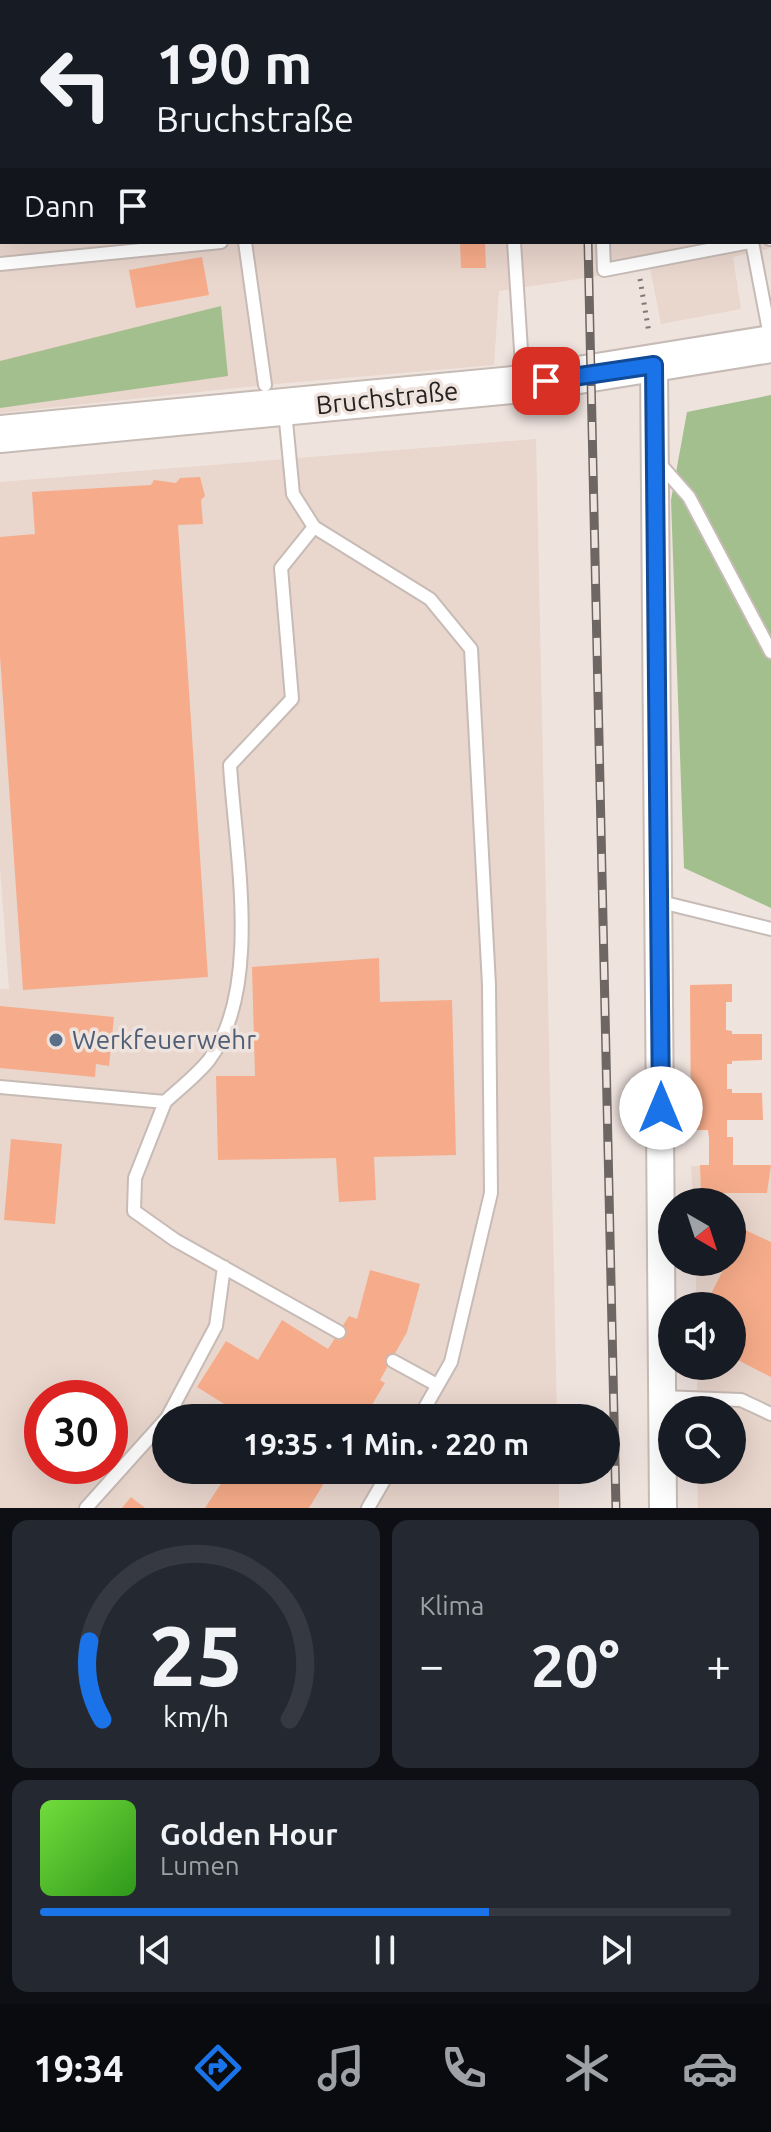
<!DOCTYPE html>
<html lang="de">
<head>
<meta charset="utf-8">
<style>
	:root { --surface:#171b24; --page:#242831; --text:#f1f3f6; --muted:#9ea1a6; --line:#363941; --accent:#1a73e8 }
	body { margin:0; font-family:Ubuntu,sans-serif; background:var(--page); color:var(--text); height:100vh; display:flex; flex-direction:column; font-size:30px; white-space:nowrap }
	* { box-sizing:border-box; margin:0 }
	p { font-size:26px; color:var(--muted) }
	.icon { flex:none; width:44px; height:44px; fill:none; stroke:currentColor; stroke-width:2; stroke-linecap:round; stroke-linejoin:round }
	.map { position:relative; height:1508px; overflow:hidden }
	.panel { display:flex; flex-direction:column; gap:12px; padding:12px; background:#0d0f14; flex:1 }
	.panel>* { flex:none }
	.top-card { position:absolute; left:0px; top:0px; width:772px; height:244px; box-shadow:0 8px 32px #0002; background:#171b24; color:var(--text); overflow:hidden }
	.needle { width:52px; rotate:141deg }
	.controls { position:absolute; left:658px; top:1188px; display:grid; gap:16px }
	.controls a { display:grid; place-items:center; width:88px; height:88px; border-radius:50%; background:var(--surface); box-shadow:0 8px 32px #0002; font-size:40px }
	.speed { position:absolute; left:24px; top:1380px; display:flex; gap:16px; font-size:40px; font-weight:700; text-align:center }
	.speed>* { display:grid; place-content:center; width:104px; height:104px; border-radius:50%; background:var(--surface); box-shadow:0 8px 32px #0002; line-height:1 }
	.speed .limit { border:12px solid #d22; background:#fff; color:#111 }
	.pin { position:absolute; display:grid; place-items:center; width:68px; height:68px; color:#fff; margin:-34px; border-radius:16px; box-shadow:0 4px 12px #0006 }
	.me { position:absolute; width:88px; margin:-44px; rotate:0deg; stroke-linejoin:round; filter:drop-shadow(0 0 6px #0008) }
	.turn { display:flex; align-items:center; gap:28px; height:168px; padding:0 24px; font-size:36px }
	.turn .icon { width:104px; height:104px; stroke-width:2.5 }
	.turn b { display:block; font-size:56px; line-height:68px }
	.then { display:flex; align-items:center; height:76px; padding:0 24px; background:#0003; gap:16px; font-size:30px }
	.big { font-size:60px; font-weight:600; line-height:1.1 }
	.panel .card { flex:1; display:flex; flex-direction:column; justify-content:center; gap:12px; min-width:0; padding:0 28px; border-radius:16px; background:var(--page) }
	.panel .dial { align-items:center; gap:0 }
	.dial svg { height:208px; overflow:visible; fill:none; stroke:var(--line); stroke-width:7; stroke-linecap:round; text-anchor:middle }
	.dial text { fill:var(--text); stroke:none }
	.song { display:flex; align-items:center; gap:24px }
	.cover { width:96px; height:96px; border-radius:12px; background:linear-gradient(135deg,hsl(100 70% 55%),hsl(110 70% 35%)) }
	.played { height:8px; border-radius:4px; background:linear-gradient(90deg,var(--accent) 65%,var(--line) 65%) }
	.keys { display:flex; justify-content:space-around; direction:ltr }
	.heat { display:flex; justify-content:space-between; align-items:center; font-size:44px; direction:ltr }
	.panel .tiles { flex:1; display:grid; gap:12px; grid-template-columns:1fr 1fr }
	.card:last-child { grid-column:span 2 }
	.trip { position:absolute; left:152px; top:1404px; width:468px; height:80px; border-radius:40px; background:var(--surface); box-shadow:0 8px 32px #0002; font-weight:600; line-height:80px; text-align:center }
	.tab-bar { display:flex; height:128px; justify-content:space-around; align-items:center; background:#090b0e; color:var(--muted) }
	.tab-bar .icon { width:56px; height:56px }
	.tab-bar .selected { color:var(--accent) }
	.tab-bar b { font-size:36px; color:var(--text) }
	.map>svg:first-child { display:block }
</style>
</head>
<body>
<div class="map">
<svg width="771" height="1508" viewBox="0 0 771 1508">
	<rect width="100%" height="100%" fill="#efe3de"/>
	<path fill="#e9d6cd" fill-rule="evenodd" d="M 0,0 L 771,0 L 771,248 L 733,257 L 741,309 L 661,324 L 650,268 L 499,291 L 494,365 L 265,385 L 0,413 ZM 2,2 L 770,2 L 770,242 L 2,242 Z
		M 536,439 L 557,1418 L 166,1418 L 166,1470 L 559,1470 L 559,1508 L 0,1508 L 0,989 L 9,989 L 0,867 L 0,482 ZM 42,1398 L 110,1398 L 110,1466 L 42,1466 Z
		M 771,1165 L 771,1508 L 698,1508 L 697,1470 L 732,1470 L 732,1410 L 697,1410 L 697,1366 L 732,1366 L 732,1306 L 696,1306 L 696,1262 L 732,1262 L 732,1202 L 693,1202 L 691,1166 Z"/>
	<path fill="#a3bf8e" d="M 221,306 L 228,376 L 0,408 L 0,361 Z
		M 771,395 L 771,908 L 684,868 L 671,500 L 687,412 Z"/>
	<path fill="#f6ac8a" d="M 460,242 L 485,242 L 486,268 L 461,268 Z
		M 202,257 L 209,295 L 136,308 L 129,270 Z
		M 200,477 L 205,496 L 201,500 L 203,524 L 178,525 L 208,977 L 23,990 L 0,656 L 0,537 L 35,534 L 32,492 L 151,485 L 154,480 L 176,483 L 180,478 Z
		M 379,958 L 380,1002 L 452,1000 L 456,1155 L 374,1157 L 376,1200 L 339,1202 L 336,1158 L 218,1160 L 216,1076 L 255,1076 L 252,967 Z
		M 732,984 L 732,1002 L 726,1002 L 726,1030 L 732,1031 L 732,1034 L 762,1034 L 762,1060 L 732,1061 L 732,1064 L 727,1064 L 727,1089 L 732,1089 L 732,1093 L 762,1093 L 763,1120 L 727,1120 L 727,1137 L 733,1137 L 733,1165 L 771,1165 L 767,1193 L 701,1193 L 700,1165 L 709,1165 L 709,1138 L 708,1130 L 691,1130 L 690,985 Z
		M 0,1006 L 114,1017 L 109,1066 L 96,1064 L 95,1077 L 0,1068 Z
		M 11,1139 L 62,1144 L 55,1224 L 4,1220 Z
		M 743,1229 L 771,1242 L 771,1377 L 734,1358 L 747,1336 L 732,1329 L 732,1306 L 705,1306 L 727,1262 L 732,1262 L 732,1251 Z
		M 370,1270 L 420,1284 L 407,1332 L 380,1380 L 385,1383 L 364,1418 L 222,1418 L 229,1407 L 197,1387 L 226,1341 L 258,1360 L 282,1320 L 328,1349 L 349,1316 L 357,1319 Z
		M 230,1470 L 332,1470 L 309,1508 L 205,1508 Z
		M 131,1497 L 145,1508 L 122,1508 Z"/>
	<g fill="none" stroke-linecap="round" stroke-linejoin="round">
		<g stroke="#c7bbb6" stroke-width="16">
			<path id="lane" d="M 467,0 L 469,2
				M 502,0 L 502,2
				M 594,0 L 594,2
				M 251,2 L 251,0
				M 0,171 L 2,171
				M 770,239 L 771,239
				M 245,242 L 265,385
				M 514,242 L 523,381
				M 603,242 L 604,270 L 750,242
				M 752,242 L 771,341
				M 0,264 L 221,242
				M 285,411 L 293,494 L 314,527 L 430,599 L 471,649 L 489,985 L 491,1193 L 451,1362 L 419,1418
				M 659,463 L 689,497 L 771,652
				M 661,902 L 771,929
				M 0,1087 L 165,1102 C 179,1089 197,1075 209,1060 C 263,988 235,850 230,765 L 292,699 L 281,568 L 314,527
				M 165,1102 L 135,1178 L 134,1211 L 175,1240 L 339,1332
				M 393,1361 L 437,1385
				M 662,1397 L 741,1400 L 771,1414
				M 167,1418 L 216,1326 L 224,1267
				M 86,1508 L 166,1419
				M 368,1508 L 390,1470"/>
		</g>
		<g stroke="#c7bbb6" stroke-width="30">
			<path id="street" d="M 654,365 L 663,1508"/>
		</g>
		<g stroke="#c7bbb6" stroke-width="40">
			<path id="secondary" d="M 0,434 L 523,384 L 771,344"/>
		</g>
		<path stroke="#807976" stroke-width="5" stroke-dasharray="2 6" stroke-linecap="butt" d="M 640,279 L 649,333"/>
		<use href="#lane" stroke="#fff" stroke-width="12"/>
		<use href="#street" stroke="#fff" stroke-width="26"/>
		<use href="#secondary" stroke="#fff" stroke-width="36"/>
		<g stroke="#6d6663" stroke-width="9">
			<path id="rail" d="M 581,0 L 581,2
				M 588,242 L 616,1508"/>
		</g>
		<use href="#rail" stroke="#efe3de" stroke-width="6" stroke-dasharray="18" stroke-linecap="butt"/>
	</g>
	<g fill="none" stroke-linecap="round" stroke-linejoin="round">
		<g stroke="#114b97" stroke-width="20">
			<path id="route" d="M 546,381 L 654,365 L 661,1108"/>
		</g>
		<use href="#route" stroke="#1a73e8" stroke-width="14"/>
	</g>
	<circle fill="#5c6f8a" stroke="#efe3de" stroke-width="3" cx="56" cy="1040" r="8"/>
	<g text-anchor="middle" stroke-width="7" stroke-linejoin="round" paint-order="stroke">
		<g font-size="26" fill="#262220" stroke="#efe3de">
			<text transform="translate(387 398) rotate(-6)" y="9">Bruchstraße</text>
		</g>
		<g font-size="26" fill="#4e5e75" stroke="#efe3de" text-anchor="start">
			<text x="72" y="1049">Werkfeuerwehr</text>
		</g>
	</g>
</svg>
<div class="controls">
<a><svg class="needle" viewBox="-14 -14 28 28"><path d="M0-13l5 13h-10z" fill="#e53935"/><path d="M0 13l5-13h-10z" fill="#9ea1a6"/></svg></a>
<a><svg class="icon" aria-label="sound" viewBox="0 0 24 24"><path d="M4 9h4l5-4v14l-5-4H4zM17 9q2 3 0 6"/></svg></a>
<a><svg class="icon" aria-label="search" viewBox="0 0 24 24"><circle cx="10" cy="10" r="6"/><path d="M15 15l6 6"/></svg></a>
</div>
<div class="speed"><div class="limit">30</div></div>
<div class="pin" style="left:546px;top:381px;background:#d93025"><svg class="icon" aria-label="arrive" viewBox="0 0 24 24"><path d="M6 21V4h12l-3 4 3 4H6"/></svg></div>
<svg class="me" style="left:661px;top:1108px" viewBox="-20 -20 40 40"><circle r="19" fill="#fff"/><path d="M0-13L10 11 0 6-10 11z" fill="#1a73e8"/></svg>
<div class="trip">19:35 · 1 Min. · 220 m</div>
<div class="top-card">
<div class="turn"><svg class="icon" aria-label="left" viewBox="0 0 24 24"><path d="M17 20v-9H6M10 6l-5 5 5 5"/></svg><div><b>190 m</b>Bruchstraße</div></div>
<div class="then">Dann<svg class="icon" aria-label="arrive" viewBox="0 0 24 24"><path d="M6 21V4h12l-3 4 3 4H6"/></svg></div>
</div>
</div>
<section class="panel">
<div class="tiles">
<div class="card dial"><svg viewBox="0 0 100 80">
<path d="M14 69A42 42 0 1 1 86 69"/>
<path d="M14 69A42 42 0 0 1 9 39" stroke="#1a73e8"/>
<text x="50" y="56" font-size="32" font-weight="700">25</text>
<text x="50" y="72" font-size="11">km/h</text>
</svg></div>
<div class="card"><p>Klima</p>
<div class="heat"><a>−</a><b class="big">20°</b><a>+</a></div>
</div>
<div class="card">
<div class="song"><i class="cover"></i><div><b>Golden Hour</b><p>Lumen</p></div></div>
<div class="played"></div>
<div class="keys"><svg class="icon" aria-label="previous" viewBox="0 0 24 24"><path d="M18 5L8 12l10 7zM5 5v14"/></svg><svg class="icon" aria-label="pause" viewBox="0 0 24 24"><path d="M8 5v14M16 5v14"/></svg><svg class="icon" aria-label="next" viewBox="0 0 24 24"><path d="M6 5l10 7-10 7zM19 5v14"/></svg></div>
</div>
</div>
</section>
<nav class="tab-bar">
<b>19:34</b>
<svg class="icon selected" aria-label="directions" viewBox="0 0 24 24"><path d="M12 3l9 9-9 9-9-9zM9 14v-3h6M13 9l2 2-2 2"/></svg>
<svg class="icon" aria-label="music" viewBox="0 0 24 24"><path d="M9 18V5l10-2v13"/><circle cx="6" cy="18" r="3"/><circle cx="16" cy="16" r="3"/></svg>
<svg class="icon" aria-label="phone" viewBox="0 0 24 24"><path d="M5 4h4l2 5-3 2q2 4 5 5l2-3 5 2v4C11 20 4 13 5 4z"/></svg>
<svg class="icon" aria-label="climate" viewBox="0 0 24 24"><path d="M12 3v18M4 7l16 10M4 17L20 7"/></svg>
<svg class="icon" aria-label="car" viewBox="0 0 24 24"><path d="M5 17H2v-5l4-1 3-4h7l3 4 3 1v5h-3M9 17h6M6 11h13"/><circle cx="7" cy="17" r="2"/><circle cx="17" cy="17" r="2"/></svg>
</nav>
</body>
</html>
